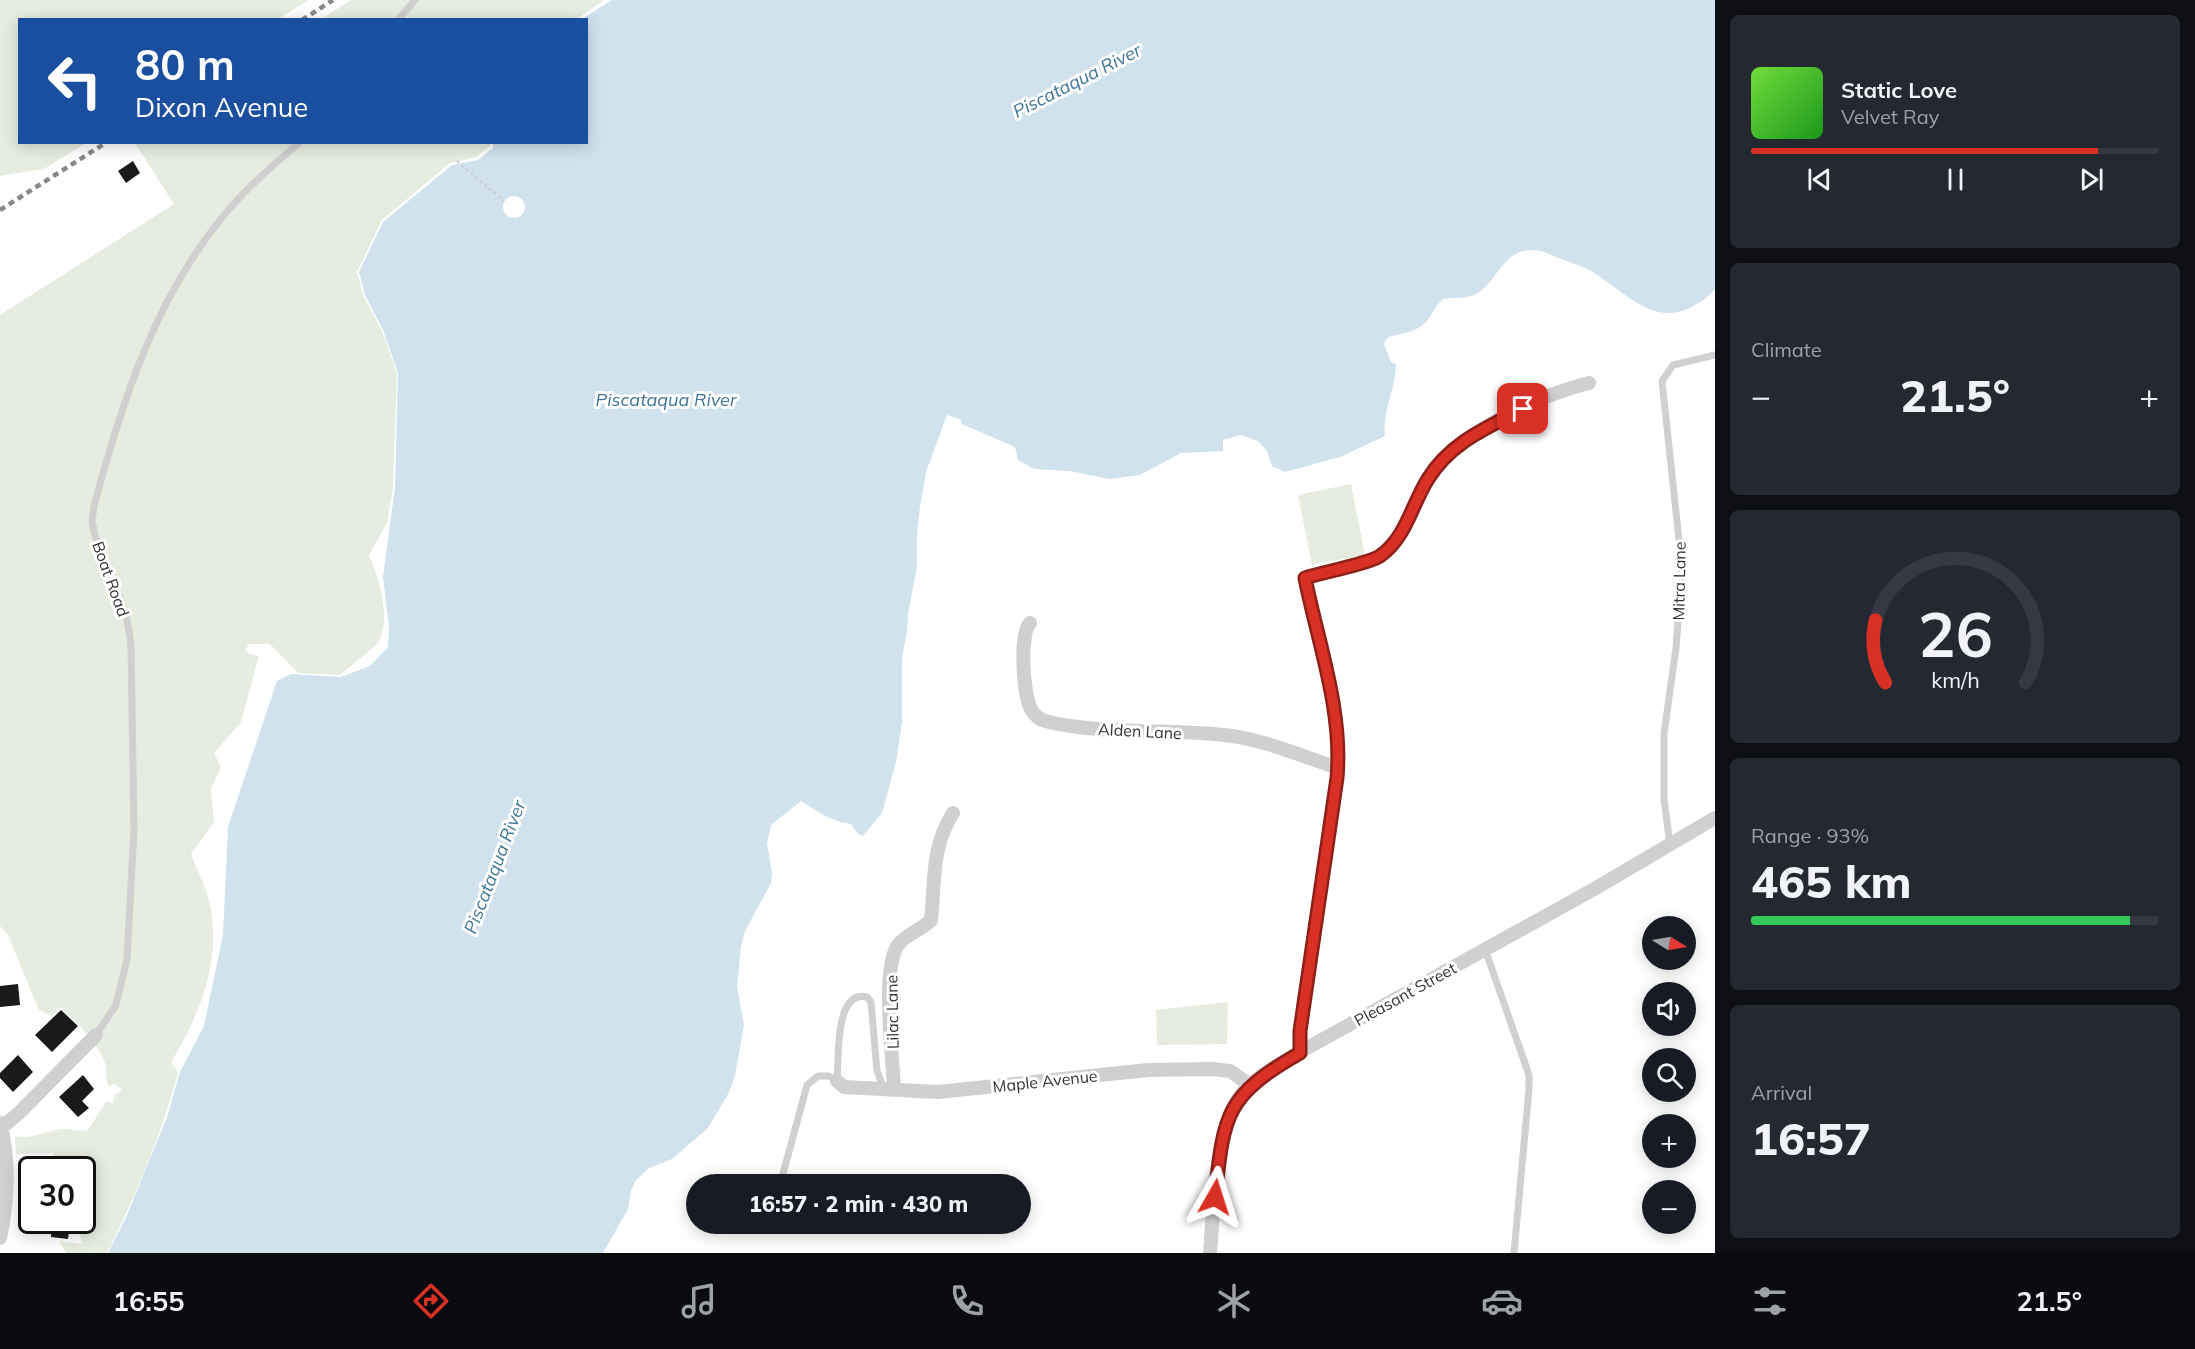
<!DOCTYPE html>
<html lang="en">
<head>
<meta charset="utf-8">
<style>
	:root { --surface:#171b24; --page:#242831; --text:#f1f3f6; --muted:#9ea1a6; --line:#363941; --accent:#d93025 }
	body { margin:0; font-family:Mulish,sans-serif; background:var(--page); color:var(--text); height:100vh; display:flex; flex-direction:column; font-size:22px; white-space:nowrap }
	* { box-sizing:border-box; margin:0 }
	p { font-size:20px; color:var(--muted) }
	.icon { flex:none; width:33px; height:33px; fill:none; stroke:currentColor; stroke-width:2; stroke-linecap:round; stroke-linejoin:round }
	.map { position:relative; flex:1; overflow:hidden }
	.side { display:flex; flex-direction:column; gap:15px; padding:15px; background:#0d0f14; width:480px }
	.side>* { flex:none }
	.banner { position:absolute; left:18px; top:18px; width:570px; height:126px; border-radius:0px; box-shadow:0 3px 15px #0003; background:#1a4fa0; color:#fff; overflow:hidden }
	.needle { width:39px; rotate:101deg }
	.fabs { position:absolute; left:1642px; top:916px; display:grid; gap:12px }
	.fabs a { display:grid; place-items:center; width:54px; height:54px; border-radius:50%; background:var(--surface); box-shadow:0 3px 15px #0003; font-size:30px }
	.speed { position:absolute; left:18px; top:1156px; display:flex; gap:12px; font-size:30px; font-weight:700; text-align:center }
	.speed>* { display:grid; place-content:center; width:78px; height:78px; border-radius:50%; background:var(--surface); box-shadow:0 3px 15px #0003; line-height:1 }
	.speed .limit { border:3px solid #111; border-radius:9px; background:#fff; color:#111 }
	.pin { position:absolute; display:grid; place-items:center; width:51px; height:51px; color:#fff; margin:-26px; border-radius:12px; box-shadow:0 3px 9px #0006 }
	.me { position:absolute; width:66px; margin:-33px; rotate:6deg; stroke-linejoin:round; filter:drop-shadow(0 0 4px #0008) }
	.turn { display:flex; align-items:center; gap:21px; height:126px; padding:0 18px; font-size:27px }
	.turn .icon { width:78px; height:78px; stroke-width:2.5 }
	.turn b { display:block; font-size:42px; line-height:51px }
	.big { font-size:45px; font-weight:800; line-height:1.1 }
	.side .widget { flex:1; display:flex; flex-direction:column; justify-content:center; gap:9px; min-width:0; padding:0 21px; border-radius:9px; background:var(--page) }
	.side .dial { align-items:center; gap:0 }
	.dial svg { height:156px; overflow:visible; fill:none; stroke:var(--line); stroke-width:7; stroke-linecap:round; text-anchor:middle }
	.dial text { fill:var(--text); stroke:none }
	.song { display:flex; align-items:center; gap:18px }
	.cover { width:72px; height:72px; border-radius:9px; background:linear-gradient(135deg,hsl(100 70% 55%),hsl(120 70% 35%)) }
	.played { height:6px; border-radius:3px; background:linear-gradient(90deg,var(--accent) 85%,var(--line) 85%) }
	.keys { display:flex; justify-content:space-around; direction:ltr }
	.heat { display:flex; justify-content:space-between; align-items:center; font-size:33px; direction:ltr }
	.charge { height:9px; border-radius:4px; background:linear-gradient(90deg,#34c759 93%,var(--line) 0) }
	.trip { position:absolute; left:686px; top:1174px; width:345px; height:60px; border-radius:30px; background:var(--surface); box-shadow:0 3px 15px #0003; font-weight:800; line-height:60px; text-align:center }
	.tab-bar { display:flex; height:96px; justify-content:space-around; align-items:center; background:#090b0e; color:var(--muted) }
	.tab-bar .icon { width:42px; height:42px }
	.tab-bar .on { color:var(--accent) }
	.tab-bar b { font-size:27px; color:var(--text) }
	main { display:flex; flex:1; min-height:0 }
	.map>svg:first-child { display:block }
</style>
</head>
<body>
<main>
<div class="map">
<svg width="1715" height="1253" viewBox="0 0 1715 1253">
	<rect width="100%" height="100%" fill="#fff"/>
	<path fill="#e6ecdf" d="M 0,0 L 309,0 L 278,19 L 20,20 L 20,142 L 86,143 L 44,169 L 0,176 Z
		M 351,0 L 604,0 L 577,19 L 320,20 Z
		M 135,143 L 491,143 L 490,146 L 476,157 L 450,163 L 382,220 L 357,272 L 363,295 L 382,331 L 397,373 L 393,487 L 387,523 L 369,555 C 379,579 391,615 379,641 C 376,647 348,667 341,675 L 298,673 L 270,644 L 249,644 L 245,650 L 249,654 L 259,656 L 241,722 L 214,753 L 221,767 L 211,789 L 214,822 L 191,854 C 197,869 205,885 209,901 C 223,958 200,1015 171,1062 L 178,1073 C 161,1135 136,1195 107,1253 L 66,1253 L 59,1241 L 82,1244 L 77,1221 L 82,1221 L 82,1170 L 56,1170 L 53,1153 L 16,1154 L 15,1136 C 32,1140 47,1130 64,1129 C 72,1129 78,1132 88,1130 L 106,1102 L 113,1103 L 115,1095 L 122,1090 L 115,1084 L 109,1086 C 104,1078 108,1071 105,1063 C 97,1042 77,1023 61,1007 L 52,1016 L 39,1010 L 7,933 L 0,926 L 0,315 L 174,204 Z
		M 1351,484 L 1365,555 L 1312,565 L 1298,495 Z
		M 1228,1002 L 1227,1044 L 1157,1045 L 1156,1010 Z"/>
	<path fill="#cfe2ee" d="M 612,0 L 1715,0 L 1715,290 C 1666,336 1639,304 1596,274 C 1586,267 1571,263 1559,258 C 1551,255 1541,250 1533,250 C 1501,249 1498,284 1474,295 C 1466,299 1452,297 1443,299 C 1434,307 1432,316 1425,323 C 1417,332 1399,334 1388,337 L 1384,344 L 1391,362 L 1396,364 C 1396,389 1382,411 1385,436 L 1340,457 L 1285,472 L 1272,466 L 1267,451 L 1258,441 L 1241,435 L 1223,440 L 1223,451 L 1181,453 L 1140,475 L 1109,479 L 1070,471 L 1034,469 L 1018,460 L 1015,447 L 962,424 L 960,419 L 947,415 L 926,472 L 920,507 L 917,534 L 917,567 L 908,613 L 907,632 L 902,658 L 902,722 L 896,762 L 882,813 L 863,836 L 858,834 L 851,824 C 831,821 818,812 801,801 L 771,825 L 767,843 L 772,873 L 771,883 L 745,931 L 741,946 L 737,987 L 744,1025 L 735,1076 L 728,1094 L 708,1128 L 672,1159 L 649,1168 L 636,1180 L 631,1191 L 628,1209 L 603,1253 L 108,1253 L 127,1215 L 167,1117 L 180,1072 L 204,1026 L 223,935 L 228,827 L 277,681 L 291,674 L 341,677 L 370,666 L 388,647 L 389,627 L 383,577 L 395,487 L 398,373 L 383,330 L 365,295 L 359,272 L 383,222 L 452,165 L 478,160 L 493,148 L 493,143 L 586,142 L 586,20 L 582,19 Z"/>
	<path fill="#fff" d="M503 207a11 11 0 1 1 22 0a11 11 0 1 1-22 0Z"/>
	<path fill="#1a1a1a" d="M 133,161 L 140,173 L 126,183 L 118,171 Z
		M 18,984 L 20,1005 L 0,1007 L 0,986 Z
		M 61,1010 L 78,1026 L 52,1052 L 35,1035 Z
		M 18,1055 L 33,1072 L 13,1092 L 0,1078 L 0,1073 Z
		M 83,1075 L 94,1089 L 82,1101 L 89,1108 L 78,1117 L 59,1097 Z
		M 52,1222 L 70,1224 L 68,1239 L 51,1237 Z"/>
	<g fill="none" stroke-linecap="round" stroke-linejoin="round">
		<path stroke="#cdcdcd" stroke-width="2" stroke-dasharray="3 3" stroke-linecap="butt" d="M 457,161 L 504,201"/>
		<path stroke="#d0d0d0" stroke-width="7" d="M 398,20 L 415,0
			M 1670,845 L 1664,799 L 1664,734 L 1676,648 L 1682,568 L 1662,381 L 1673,365 L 1715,355
			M 1485,949 L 1529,1075 L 1529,1089 L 1514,1253
			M 96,1035 L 116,1005 L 127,959 L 134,829 L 131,644 L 126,614 L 95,536 L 92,521 L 94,506 C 121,405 154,301 221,219 C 244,190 272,166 300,142
			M 780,1185 L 807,1085 L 818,1076 L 829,1076 L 837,1081 C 839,1060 834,989 867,997 L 871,1002 L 877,1071 L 884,1089"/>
		<path stroke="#d0d0d0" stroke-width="14" d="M 1030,623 C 1019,635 1023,697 1032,711 C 1035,715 1038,718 1042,720 C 1056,725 1073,726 1087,728 C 1133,733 1179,730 1224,735 C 1263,739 1301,756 1338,768
			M 1300,1052 L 1300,1031 L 1337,778 C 1343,710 1318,643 1305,578 C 1323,572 1367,565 1380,556 C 1405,539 1412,505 1427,479 C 1454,435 1540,395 1589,383
			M 837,1081 L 844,1087 L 938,1092 L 1148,1070 L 1211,1069 L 1230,1071 L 1250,1085
			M 894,1089 C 893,1058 881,970 898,945 C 906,934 922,930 931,920 C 935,883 931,847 953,813
			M 0,1123 C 10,1159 8,1202 0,1238
			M 0,1129 L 19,1113 L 96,1035
			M 1210,1253 C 1214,1209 1214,1126 1243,1092 C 1259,1074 1280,1064 1300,1052 L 1596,888 L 1715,818"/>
		<path stroke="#888" stroke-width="4.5" stroke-dasharray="6 4.5" stroke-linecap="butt" d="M 302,20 L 333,0
			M 0,210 L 107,142"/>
	</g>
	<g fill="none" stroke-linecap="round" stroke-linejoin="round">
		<g stroke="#8d1f18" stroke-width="15">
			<path id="route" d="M 1215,1197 C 1224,1114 1225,1096 1300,1053 L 1300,1031 L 1337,778 C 1343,710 1318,643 1305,578 C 1323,572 1368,564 1380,556 C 1406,538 1412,504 1428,479 C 1450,443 1486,428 1523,409"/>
		</g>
		<use href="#route" stroke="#d93025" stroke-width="10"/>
	</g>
	<g text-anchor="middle" stroke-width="6" stroke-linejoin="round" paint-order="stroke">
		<g font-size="16" fill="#333" stroke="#fff">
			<text transform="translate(111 579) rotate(70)" y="6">Boat Road</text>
			<text transform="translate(1679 581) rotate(-89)" y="6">Mitra Lane</text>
			<text transform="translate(1140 731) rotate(3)" y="6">Alden Lane</text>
			<text transform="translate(1405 994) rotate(-29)" y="6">Pleasant Street</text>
			<text transform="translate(892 1012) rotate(-91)" y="6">Lilac Lane</text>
			<text transform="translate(1045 1081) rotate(-6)" y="6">Maple Avenue</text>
		</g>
		<g font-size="18" font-style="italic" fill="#3f7597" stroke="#fff">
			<text transform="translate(1077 81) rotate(-27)" y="6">Piscataqua River</text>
			<text x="666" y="406">Piscataqua River</text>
			<text transform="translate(495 867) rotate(-69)" y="6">Piscataqua River</text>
		</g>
	</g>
</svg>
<div class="fabs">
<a><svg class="needle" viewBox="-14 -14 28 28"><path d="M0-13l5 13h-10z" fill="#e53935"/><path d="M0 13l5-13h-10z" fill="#9ea1a6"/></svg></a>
<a><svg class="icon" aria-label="sound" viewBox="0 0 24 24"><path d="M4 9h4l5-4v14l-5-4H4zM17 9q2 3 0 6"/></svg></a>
<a><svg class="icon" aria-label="search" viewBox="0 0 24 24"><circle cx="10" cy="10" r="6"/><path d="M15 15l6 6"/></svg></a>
<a>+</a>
<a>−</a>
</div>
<div class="speed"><div class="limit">30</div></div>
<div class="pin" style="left:1523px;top:409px;background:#d93025"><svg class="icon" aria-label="arrive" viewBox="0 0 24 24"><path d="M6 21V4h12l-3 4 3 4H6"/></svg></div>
<svg class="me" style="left:1215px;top:1197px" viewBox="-20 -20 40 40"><path d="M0-17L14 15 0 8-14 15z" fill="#d93025" stroke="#fff" stroke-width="4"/></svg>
<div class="trip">16:57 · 2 min · 430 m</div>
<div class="banner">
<div class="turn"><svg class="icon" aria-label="left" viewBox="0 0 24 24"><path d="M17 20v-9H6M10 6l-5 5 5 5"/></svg><div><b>80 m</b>Dixon Avenue</div></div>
</div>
</div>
<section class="side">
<div class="widget">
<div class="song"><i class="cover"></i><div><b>Static Love</b><p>Velvet Ray</p></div></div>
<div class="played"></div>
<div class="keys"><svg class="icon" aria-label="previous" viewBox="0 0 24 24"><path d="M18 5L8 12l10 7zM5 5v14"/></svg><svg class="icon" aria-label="pause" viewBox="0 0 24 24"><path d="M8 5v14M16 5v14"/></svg><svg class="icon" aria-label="next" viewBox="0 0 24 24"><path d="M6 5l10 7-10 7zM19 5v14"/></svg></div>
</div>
<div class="widget"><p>Climate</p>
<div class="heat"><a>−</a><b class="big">21.5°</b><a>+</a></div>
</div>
<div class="widget dial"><svg viewBox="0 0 100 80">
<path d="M14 69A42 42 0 1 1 86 69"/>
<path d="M14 69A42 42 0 0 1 9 37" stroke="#d93025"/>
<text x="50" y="56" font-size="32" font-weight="700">26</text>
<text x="50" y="72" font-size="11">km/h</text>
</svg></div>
<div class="widget"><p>Range · 93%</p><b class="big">465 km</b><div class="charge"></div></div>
<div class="widget"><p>Arrival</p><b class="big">16:57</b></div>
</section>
</main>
<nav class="tab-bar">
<b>16:55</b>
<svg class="icon on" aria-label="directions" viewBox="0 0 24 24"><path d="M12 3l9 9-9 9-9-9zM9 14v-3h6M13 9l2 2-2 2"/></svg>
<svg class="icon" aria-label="music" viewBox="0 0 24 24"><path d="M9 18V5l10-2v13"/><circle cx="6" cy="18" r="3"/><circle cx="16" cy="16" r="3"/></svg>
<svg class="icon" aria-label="phone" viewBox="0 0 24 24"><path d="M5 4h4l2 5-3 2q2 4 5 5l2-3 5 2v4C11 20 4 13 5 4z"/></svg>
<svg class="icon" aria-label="climate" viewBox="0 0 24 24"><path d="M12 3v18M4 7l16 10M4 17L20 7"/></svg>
<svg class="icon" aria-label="car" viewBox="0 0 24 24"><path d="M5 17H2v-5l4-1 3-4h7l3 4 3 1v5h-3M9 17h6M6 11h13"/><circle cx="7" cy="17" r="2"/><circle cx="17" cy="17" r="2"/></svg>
<svg class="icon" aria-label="filters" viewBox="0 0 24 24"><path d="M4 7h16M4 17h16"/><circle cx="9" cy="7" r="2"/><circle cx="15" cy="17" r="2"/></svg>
<b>21.5°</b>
</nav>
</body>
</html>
